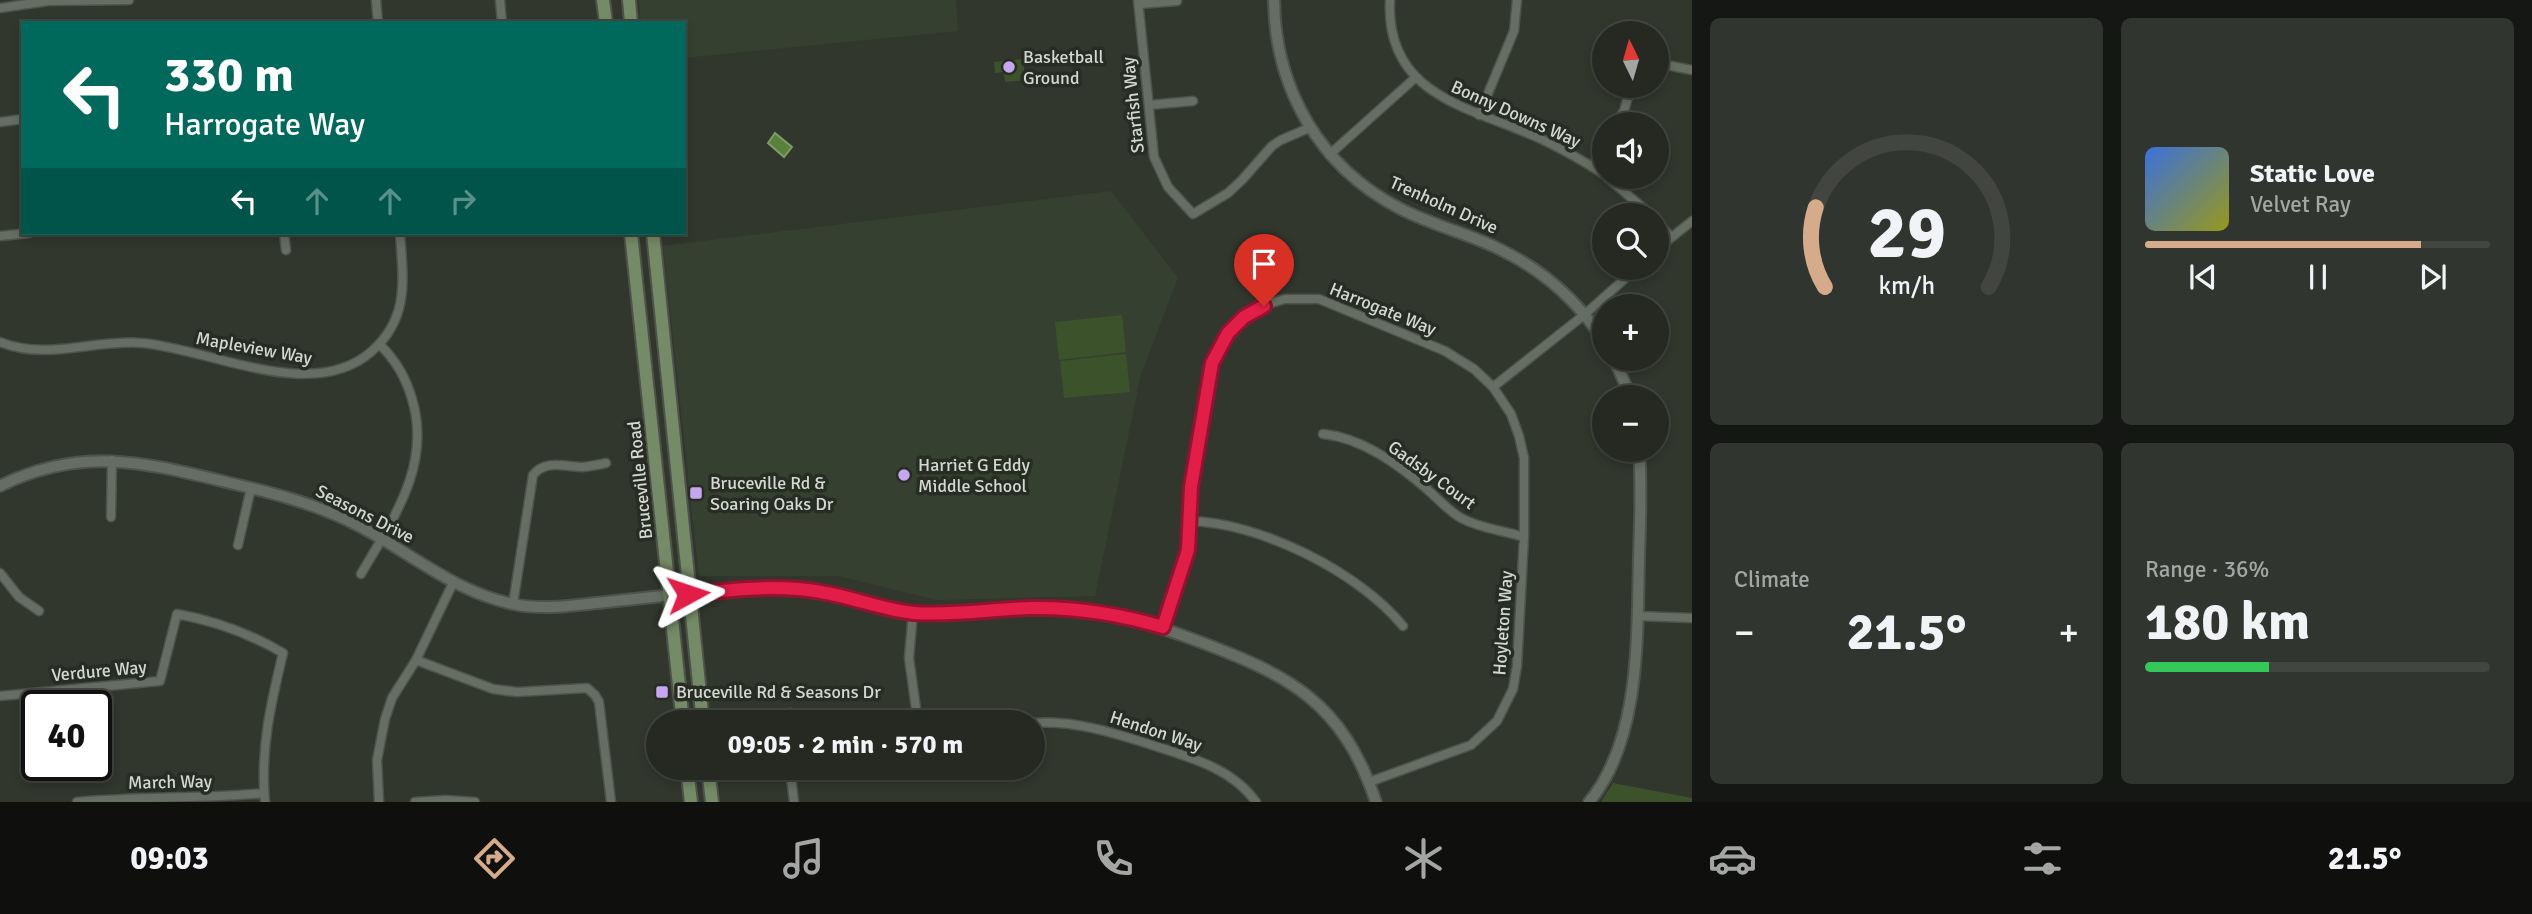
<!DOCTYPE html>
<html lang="en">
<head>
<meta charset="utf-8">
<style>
	:root { --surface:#252922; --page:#31352f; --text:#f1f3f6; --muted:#a3a6a5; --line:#424540; --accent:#d6ab8b }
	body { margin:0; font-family:Signika,sans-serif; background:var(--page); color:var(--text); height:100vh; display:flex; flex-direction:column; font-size:26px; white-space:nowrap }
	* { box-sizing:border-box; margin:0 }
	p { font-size:23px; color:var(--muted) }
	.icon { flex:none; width:38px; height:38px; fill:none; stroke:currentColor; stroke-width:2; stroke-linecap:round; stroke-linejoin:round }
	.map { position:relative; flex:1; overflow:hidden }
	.details { display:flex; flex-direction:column; gap:18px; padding:18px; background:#141713; width:840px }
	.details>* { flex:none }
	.guide { position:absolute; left:21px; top:21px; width:665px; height:214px; border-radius:0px; box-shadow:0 4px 10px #0003,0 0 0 2px var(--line); background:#00695c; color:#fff; overflow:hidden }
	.needle { width:46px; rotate:355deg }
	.buttons { position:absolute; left:1592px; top:21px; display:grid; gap:14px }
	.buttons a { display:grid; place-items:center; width:77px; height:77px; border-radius:50%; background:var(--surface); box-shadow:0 4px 10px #0003,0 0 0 2px var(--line); font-size:35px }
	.speed { position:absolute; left:21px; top:690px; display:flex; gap:14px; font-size:35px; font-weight:700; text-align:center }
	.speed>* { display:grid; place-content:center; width:91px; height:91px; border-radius:50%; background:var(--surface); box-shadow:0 4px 10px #0003,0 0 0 2px var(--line); line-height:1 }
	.speed .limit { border:4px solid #111; border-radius:10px; background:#fff; color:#111 }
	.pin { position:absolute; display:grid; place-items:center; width:60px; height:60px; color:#fff; margin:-72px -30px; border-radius:50% 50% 50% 0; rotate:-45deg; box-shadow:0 0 7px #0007 }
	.pin .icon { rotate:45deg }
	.me { position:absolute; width:77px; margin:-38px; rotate:85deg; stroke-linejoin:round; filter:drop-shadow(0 0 5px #0008) }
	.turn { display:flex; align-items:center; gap:24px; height:147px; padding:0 28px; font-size:32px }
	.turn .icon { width:91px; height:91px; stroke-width:2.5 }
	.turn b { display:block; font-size:49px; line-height:60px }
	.lanes { display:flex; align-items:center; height:66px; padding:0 28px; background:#0003; justify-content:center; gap:35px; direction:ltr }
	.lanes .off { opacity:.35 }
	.big { font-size:52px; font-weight:700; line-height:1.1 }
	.details .widget { flex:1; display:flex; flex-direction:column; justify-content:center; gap:10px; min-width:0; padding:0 24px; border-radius:10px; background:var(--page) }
	.details .dial { align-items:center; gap:0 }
	.dial svg { height:182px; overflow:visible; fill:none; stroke:var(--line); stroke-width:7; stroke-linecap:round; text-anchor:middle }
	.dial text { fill:var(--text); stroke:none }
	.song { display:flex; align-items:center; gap:21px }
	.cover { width:84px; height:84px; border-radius:10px; background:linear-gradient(135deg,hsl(220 70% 55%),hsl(60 70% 35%)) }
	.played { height:7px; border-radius:4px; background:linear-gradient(90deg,var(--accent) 80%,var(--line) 80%) }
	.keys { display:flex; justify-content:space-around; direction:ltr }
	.heat { display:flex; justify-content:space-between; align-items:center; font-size:38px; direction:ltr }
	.charge { height:10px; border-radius:5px; background:linear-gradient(90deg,#34c759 36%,var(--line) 0) }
	.details .tiles { flex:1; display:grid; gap:18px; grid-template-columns:repeat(2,1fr) }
	.trip { position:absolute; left:646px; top:710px; width:399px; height:70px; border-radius:35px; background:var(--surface); box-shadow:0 4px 10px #0003,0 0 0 2px var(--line); font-weight:700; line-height:70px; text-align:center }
	.menu { display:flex; height:112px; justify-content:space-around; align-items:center; background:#0f100e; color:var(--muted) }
	.menu .icon { width:49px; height:49px }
	.menu .selected { color:var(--accent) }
	.menu b { font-size:32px; color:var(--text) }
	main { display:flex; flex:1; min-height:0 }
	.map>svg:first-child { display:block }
</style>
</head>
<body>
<main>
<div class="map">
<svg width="1692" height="802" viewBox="0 0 1692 802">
	<rect width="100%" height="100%" fill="#31372d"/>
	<path fill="#364030" d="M 639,0 L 956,0 L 958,31 L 684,58 L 684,23 L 641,23 Z
		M 1111,191 L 1178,278 L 1141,374 L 1095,596 L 937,600 L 839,576 L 699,576 L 663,246 Z"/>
	<path fill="#3c522b" d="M 1023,59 L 1025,80 L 1005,82 L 1004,72 L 995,73 L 994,62 Z
		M 1122,315 L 1126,352 L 1059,360 L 1055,322 Z
		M 1126,354 L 1130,392 L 1064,398 L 1060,361 Z
		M 1613,783 L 1692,798 L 1692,802 L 1601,802 Z"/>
	<path fill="#5a813b" stroke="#7f9b68" stroke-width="2" d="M 775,133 L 792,147 L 784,157 L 768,143 Z"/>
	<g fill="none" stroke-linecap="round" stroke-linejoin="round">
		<g stroke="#4d534a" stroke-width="11">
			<path id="minor" d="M 376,0 L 378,23
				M 500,0 L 502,23
				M 1138,0 L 1154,157 L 1168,187 L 1193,214 L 1228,193 L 1242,180 L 1272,146 L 1281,140 L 1309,128
				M 1390,0 C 1385,96 1470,107 1539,138 C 1562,149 1584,161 1605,175
				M 1139,4 L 1177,1
				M 0,8 L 48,1 L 129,0
				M 1657,63 L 1692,70
				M 1149,105 L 1193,101
				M 1479,115 L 1514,31 L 1517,0
				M 0,122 L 23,119
				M 1615,124 L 1624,111 L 1631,86
				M 1329,155 L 1415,78
				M 1592,167 L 1605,142
				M 1607,177 L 1651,215
				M 1657,222 L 1671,237
				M 284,233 L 286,250
				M 0,236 L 29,233
				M 1657,249 L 1692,221
				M 0,342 C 47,361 94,339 142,343 C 211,349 313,404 372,351 C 410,317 403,279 400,233
				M 1493,387 L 1584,315 L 1637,268
				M 1323,434 C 1362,438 1398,464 1428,490 C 1439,500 1449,511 1461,518 C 1481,529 1503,530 1524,537
				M 111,517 L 112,460
				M 1189,521 C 1259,522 1359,572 1403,626
				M 238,545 L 251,488
				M 0,573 L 19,597 L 39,611
				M 361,574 C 393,519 432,465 412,399 C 406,378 395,359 379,344
				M 513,604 L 533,475 C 545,459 566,467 583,467 C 591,466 598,465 606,463
				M 913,612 L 909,658 L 918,723
				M 1637,616 L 1692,618
				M 1163,627 L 1188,550 L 1191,487 L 1212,363 L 1228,333 L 1244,317 L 1264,305 L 1285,299 L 1319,299 L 1445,351 L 1474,369 L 1493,387 L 1511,414 L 1519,436 L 1524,458 L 1524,537 L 1517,666 L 1513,689 L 1497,721 L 1471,745 L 1369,782
				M 416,660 L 493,689 L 517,692 L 587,688 L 595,695 L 599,702 L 611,802
				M 0,696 L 160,681 L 177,614 C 216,621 249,633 283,653 C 271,703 260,750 265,802
				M 789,723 L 791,713
				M 1032,723 C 1073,720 1111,732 1149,744 C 1188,757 1231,767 1256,802
				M 790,768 L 794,802
				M 77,802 C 139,796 202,799 264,793
				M 379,802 L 377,760 L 385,719 L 392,698 L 416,660 L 453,583
				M 415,802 L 446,800 L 475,802"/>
		</g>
		<g stroke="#4d534a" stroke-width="14">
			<path id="tertiary" d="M 1274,0 C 1275,89 1320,167 1399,208 C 1429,224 1463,232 1493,246 C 1539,267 1578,300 1605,343
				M 1614,359 L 1631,397
				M 0,486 C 81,446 143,462 226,482 C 273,493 318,504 361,527 C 412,554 455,592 513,604 C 540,610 569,606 596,603 C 645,598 695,592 745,589 C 778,587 810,589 842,596 C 866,601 890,610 915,613 C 965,618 1015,605 1065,608 C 1111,611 1152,624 1195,640 C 1289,675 1342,701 1376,802
				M 1589,802 C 1641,740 1637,635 1639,558 C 1640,522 1642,486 1639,450"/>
		</g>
		<g stroke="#4d534a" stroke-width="16">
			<path id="secondary" d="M 603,0 L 606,23
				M 629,0 L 631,23
				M 631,233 L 683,723
				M 653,233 L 703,723
				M 687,768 L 691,802
				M 708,768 L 712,802"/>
		</g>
		<use href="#minor" stroke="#666d62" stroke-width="8"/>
		<use href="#tertiary" stroke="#666d62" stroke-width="10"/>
		<use href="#secondary" stroke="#758a66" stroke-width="12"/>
	</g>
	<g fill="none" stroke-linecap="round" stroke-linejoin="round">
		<g stroke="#92132f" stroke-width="18">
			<path id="route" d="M 688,594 C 732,590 777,584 821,592 C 852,597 883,610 914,613 C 954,616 992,609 1031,608 C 1077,607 1119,614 1163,627 L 1188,550 L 1191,487 L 1212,363 L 1228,333 L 1244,317 L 1264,306"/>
		</g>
		<use href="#route" stroke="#e11d48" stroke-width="12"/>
	</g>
	<g fill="#c6a6f0" stroke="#272d23" stroke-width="2.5">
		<circle cx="1009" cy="67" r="7"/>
		<circle cx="904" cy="475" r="7"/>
		<rect x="689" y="486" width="14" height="14" rx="3.5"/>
		<rect x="655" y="685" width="14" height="14" rx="3.5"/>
	</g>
	<g text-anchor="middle" stroke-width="7" stroke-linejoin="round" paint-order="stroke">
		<g font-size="18" fill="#d4d8d2" stroke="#272d23" text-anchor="start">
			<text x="1023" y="63">Basketball<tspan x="1023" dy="21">Ground</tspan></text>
			<text x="918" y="471">Harriet G Eddy<tspan x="918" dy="21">Middle School</tspan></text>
			<text x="710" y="489">Bruceville Rd &amp;<tspan x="710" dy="21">Soaring Oaks Dr</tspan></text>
			<text x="676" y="698">Bruceville Rd &amp; Seasons Dr</text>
		</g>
		<g font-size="18" fill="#d4d8d2" stroke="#272d23">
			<text transform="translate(1133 105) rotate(-96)" y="6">Starfish Way</text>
			<text transform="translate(1516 114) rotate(24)" y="6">Bonny Downs Way</text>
			<text transform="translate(1444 205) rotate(24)" y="6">Trenholm Drive</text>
			<text transform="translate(1383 309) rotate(22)" y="6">Harrogate Way</text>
			<text transform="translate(254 348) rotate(10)" y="6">Mapleview Way</text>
			<text transform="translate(1432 475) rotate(36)" y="6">Gadsby Court</text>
			<text transform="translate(640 480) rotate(-96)" y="6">Bruceville Road</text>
			<text transform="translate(365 514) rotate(27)" y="6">Seasons Drive</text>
			<text transform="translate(1503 623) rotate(-86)" y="6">Hoyleton Way</text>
			<text transform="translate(99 671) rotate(-5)" y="6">Verdure Way</text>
			<text transform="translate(1156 731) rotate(18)" y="6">Hendon Way</text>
			<text transform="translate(170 782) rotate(-1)" y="6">March Way</text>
		</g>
	</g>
</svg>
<div class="buttons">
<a><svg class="needle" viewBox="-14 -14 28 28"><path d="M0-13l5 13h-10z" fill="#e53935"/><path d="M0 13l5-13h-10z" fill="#a3a6a5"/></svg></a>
<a><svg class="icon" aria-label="sound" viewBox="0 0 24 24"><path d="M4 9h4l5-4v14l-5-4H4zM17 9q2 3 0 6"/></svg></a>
<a><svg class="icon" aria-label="search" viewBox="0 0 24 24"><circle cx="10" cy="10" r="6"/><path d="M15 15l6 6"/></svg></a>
<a>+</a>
<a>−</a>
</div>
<div class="speed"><div class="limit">40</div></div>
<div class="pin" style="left:1264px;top:306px;background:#d93025"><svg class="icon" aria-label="arrive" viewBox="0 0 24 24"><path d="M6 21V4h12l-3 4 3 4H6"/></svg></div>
<svg class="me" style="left:688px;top:594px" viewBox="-20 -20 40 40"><path d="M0-17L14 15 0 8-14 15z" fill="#e11d48" stroke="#fff" stroke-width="4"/></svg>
<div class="trip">09:05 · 2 min · 570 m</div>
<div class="guide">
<div class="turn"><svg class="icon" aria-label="left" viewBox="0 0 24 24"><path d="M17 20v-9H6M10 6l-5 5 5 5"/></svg><div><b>330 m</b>Harrogate Way</div></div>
<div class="lanes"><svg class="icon" aria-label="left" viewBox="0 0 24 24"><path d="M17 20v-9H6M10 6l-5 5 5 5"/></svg><svg class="icon off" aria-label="ahead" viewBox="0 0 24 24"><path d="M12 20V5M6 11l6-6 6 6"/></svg><svg class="icon off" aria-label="ahead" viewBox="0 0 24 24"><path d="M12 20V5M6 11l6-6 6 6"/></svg><svg class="icon off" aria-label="right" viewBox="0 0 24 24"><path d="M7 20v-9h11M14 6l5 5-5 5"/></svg></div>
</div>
</div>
<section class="details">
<div class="tiles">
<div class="widget dial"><svg viewBox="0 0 100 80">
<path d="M14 69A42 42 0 1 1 86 69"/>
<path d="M14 69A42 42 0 0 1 10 34" stroke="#d6ab8b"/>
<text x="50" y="56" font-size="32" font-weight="700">29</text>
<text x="50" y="72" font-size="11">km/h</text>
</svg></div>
<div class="widget">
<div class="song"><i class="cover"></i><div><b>Static Love</b><p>Velvet Ray</p></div></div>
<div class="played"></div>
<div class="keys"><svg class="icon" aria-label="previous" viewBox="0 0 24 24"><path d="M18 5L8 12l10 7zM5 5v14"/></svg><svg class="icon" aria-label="pause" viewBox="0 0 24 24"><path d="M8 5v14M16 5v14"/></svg><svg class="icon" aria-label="next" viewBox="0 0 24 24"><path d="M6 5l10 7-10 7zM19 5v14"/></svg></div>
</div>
<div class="widget"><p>Climate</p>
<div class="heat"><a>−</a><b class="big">21.5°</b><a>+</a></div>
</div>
<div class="widget"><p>Range · 36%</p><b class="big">180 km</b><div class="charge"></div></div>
</div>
</section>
</main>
<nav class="menu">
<b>09:03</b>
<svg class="icon selected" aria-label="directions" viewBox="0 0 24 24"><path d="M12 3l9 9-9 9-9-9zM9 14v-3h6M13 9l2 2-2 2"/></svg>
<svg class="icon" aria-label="music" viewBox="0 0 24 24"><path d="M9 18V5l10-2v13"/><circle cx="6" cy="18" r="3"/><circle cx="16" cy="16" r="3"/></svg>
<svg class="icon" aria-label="phone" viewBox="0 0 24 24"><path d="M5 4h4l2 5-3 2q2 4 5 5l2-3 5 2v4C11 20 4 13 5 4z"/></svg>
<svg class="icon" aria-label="climate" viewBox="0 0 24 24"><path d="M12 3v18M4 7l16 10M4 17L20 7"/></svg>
<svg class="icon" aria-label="car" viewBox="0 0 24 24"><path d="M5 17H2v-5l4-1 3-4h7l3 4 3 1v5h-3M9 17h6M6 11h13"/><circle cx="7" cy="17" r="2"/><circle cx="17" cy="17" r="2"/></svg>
<svg class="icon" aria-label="filters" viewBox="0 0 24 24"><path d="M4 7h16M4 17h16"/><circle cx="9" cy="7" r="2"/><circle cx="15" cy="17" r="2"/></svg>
<b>21.5°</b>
</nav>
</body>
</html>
